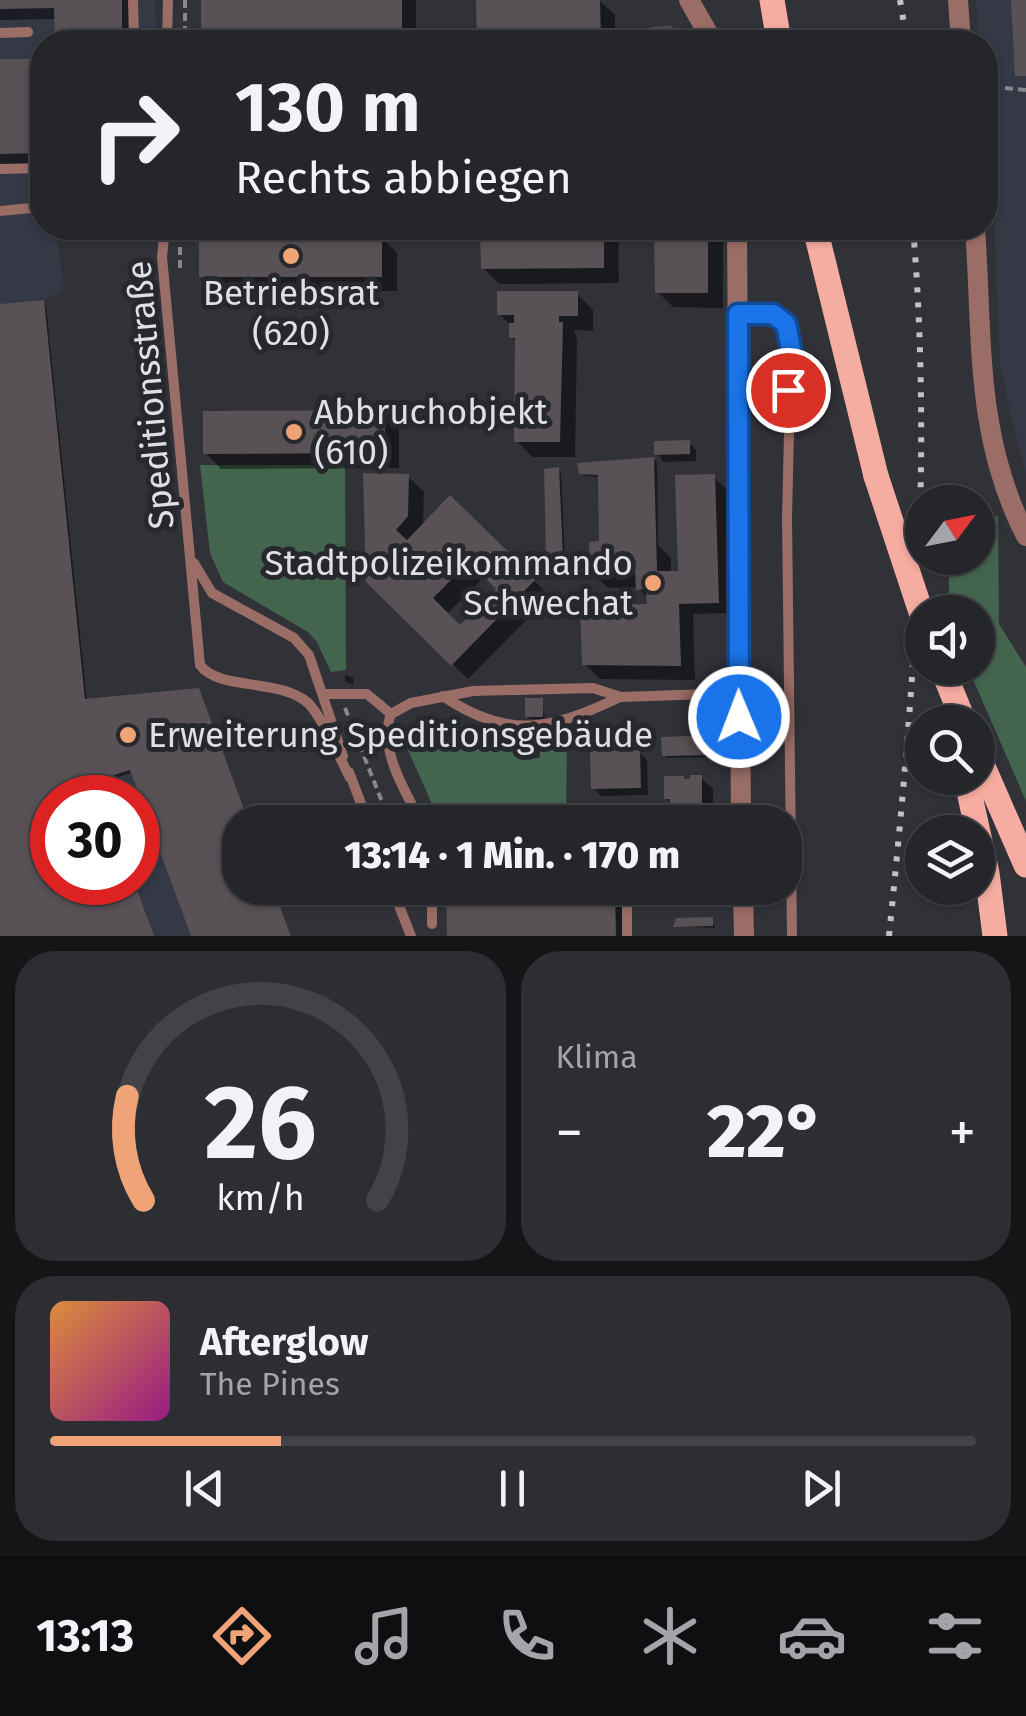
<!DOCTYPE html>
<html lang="de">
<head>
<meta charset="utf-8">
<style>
	:root { --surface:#24262a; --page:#2c2e32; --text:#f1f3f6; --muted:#a3a5a8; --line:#414347; --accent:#efa377 }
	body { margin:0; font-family:"Fira Sans",sans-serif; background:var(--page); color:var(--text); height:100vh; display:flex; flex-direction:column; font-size:38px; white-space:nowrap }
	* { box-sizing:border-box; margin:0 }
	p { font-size:32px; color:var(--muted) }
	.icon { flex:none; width:55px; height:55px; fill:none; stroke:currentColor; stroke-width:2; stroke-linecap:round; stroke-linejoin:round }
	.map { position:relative; height:936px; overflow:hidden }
	.drawer { display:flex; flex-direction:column; gap:15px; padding:15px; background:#141517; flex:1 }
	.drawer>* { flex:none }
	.guide { position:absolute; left:30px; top:30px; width:968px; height:210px; border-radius:40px; box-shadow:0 2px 8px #0004,0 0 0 2px var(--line); background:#24262a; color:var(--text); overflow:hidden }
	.needle { width:65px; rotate:58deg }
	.fabs { position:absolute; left:905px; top:485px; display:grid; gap:20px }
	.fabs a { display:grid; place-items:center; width:90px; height:90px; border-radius:50%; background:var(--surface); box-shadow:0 2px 8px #0004,0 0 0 2px var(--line); font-size:50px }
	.speed { position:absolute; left:30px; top:775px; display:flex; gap:20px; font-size:50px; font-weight:700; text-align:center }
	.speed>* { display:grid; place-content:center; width:130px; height:130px; border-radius:50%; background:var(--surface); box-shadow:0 2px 8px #0004,0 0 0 2px var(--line); line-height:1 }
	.speed .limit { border:15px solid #d22; background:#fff; color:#111 }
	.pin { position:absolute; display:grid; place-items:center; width:85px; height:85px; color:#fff; margin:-42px; border:5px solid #fff; border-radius:50%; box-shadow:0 2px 10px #0007 }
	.me { position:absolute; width:110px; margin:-55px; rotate:359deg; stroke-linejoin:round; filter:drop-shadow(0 0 8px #0008) }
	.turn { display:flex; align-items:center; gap:35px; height:210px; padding:0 40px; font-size:45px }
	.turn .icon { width:130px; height:130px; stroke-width:2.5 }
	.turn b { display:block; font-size:70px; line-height:85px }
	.big { font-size:75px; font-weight:800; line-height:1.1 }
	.drawer .card { flex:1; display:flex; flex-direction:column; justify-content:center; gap:15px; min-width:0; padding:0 35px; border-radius:40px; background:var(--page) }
	.drawer .dial { align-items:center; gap:0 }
	.dial svg { height:260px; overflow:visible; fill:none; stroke:var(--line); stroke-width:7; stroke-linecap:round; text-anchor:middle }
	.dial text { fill:var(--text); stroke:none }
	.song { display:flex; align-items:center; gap:30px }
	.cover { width:120px; height:120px; border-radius:15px; background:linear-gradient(135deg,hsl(30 70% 55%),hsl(310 70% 35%)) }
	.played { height:10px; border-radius:5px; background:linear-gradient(90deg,var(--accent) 25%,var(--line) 25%) }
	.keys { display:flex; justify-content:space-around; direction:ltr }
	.heat { display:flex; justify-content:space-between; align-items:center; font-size:55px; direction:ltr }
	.drawer .tiles { flex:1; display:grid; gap:15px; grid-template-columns:1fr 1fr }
	.card:last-child { grid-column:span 2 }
	.trip { position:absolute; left:222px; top:805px; width:580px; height:100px; border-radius:40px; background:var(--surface); box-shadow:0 2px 8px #0004,0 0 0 2px var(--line); font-weight:800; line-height:100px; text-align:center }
	.menu { display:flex; height:160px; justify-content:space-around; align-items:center; background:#0e0f11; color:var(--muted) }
	.menu .icon { width:70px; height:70px }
	.menu .active { color:var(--accent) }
	.menu b { font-size:45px; color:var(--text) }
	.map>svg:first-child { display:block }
</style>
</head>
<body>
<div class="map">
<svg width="1026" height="936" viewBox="0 0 1026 936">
	<rect width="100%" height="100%" fill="#303238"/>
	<path fill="#353845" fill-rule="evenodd" d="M 0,0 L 155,0 L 156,42 L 42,42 L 42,228 L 56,228 L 64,289 L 44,300 L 85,699 L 199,688 L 249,822 L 240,822 L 240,888 L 273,888 L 291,936 L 0,936 ZM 52,798 L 138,798 L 138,882 L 52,882 Z
		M 976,0 L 1026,0 L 1026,475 L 1000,368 L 994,224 L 985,120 L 985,42 L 979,42 Z"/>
	<path fill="#44654d" d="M 200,465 L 345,465 L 346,670 L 331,672 L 317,642 L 308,632 L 223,582 L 210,553 Z
		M 998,516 L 999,624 L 1026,667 L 1026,801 L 968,668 L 978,668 L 978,612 L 949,612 L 949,558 L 978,558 L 978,522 Z
		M 427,720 C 460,719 488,736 521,738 L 523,759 L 540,758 L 540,741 L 567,737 L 566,822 L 440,822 L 407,748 C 406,732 412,726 427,720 Z"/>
	<path fill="#0007" fill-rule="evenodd" d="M 0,0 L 132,0 L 132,42 L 57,42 L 57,19 L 0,20 Z
		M 203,0 L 416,0 L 416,42 L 204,42 Z
		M 599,0 L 615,15 L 615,42 L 480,42 L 479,1 Z
		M 42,61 L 42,164 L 0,165 L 0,62 Z
		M 483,228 L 618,228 L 619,283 L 499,284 L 483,268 Z
		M 657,228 L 723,228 L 723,308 L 673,307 L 657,291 Z
		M 381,237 L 397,253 L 397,291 L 217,291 L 201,276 Z
		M 577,294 L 593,310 L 593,331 L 574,330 L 577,340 L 575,457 L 532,457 L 517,441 L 517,343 L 511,337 L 511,326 L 500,314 Z
		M 43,303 L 46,306 L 87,702 L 201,694 L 249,822 L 240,822 L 240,888 L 273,888 L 291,936 L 194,936 L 134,772 L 107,781 L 108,798 L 52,798 L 52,882 L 154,936 L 0,936 L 0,326 Z
		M 383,413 L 399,428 L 399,468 L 221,469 L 206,453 Z
		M 689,443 L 696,450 L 696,461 L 664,462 L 657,454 Z
		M 654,460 L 657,463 L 658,545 L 671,558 L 671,574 L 681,577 L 714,477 L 726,489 L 730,613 L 693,614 L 695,680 L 600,679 L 585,664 L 649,606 L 649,600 L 638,587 L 608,588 L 592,572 L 602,544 L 600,477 L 585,476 L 582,473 Z
		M 558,470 L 561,473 L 565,559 L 548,556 Z
		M 408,477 L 424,492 L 423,526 L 450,499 L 550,596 L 468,679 L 368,581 ZM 486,575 L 499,589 L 460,629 L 446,615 Z
		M 345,675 L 353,678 L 354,685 L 345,682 Z
		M 542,701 L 545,719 L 530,719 L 527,716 Z
		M 715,738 L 719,757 L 667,758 L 664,755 Z
		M 639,752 L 647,760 L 648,795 L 601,796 L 594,788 Z
		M 683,778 L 687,781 L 701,778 L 713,789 L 713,822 L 673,820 L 673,804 L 666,798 Z
		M 449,888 L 614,890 L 630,906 L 630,936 L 449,936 Z
		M 690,888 L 716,888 L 716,897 L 713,897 L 713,901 L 702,901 Z
		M 712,920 L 715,928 L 676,926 Z"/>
	<path fill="#585155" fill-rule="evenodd" d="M 0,0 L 122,0 L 122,42 L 55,42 L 54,8 L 0,9 Z
		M 201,0 L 402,0 L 402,42 L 201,42 Z
		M 476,0 L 600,0 L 601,42 L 477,42 Z
		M 1011,0 L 1026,0 L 1026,76 L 1015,76 Z
		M 672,26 L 680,42 L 652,42 L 652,27 Z
		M 0,59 L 42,59 L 42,153 L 0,154 Z
		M 480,228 L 604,228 L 604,268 L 481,269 Z
		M 654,228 L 708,228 L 708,293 L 655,293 Z
		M 199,235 L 382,235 L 382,277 L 199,277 Z
		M 497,291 L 578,291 L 578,316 L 559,316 L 559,322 L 563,322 L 560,442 L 514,442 L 515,338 L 509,338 L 509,323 L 514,323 L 514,315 L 497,315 Z
		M 44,300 L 85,699 L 199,688 L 249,822 L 240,822 L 240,888 L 273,888 L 291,936 L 191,936 L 130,770 L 105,778 L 107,798 L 52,798 L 52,882 L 134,882 L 154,936 L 0,936 L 0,304 Z
		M 385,410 L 385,453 L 203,454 L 203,411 Z
		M 690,440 L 690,454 L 654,455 L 654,441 Z
		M 654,457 L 657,571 L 678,571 L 675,475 L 715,474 L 719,603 L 679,604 L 681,666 L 582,665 L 580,606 L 647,604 L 646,589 L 636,590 L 635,572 L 590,573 L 589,542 L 599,541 L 598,475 L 579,474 L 577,463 Z
		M 559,467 L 563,557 L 546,557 L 544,469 Z
		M 363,473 L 409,474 L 408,516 L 396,530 L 407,540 L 450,495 L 536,579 L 451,666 L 366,582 ZM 469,562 L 496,589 L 460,625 L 433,598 Z
		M 525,698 L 543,698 L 543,717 L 525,717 Z
		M 716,735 L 717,755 L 662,756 L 661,737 Z
		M 640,750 L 641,788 L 591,789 L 590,751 Z
		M 690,775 L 702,775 L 702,821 L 670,821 L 670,799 L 664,799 L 664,776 L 684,776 L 684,779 L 690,779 Z
		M 446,888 L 615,888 L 616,936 L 447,936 Z
		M 713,917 L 713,926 L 673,927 L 676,918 Z"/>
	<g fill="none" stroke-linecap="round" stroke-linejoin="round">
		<path stroke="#86888d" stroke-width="4" stroke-dasharray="8 5" stroke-linecap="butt" d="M 185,0 L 185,42
			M 1005,88 L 1026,90
			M 180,247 L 180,268
			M 345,708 L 390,822"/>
		<path stroke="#9a6d66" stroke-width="10" d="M 133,0 L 134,42
			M 0,33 L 28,32
			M 167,42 L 168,0
			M 0,169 L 42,168
			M 0,211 L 42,207
			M 165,228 L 162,257 L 200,665 C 219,691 280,678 308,703 C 321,715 341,760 350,778
			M 738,314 C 774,313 786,309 791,349 L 787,518 L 792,936
			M 194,563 L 212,593 L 294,638 L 309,655 L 343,756
			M 323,694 L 367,694 L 391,714
			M 443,696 C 509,741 553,729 620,697
			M 349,772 L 368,822
			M 421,822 C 405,791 378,748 391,714 L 411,703 L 473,691 L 593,688 L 621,697 L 738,693
			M 392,888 L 411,936
			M 432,888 L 432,924
			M 627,888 L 627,936"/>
		<path stroke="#9a6d66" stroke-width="20" d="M 689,0 L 713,42
			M 958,0 L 961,42
			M 737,228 L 741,822
			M 975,228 C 983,337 974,435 1026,536
			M 743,888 L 744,936"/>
		<path stroke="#f5aca1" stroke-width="25" d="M 772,0 L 779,42
			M 815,228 L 876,476
			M 942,668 L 964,722
			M 978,755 L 1026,865
			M 966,778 L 987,873 L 995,936"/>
		<path stroke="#c0c2c7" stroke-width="6" stroke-dasharray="5 10" stroke-linecap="butt" d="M 900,0 L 907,42
			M 889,936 C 913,701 933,464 913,228"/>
		<path stroke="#f5aca1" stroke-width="25" d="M 876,476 L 922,615"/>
	</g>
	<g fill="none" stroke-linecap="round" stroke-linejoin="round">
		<g stroke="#114b97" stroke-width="25">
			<path id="route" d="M 739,717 L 738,314 L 773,314 L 786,324 L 791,349 L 788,390"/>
		</g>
		<use href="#route" stroke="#1a73e8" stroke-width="18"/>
	</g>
	<g fill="#efa377" stroke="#26282e" stroke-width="4">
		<circle cx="291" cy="256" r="10"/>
		<circle cx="294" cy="432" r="10"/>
		<circle cx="653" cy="583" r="10"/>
		<circle cx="128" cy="735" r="10"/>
	</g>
	<g text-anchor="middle" stroke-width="10" stroke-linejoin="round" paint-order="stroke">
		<g font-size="35" fill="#dfe0e5" stroke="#26282e" text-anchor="start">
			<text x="291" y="305" text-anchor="middle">Betriebsrat<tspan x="291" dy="40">(620)</tspan></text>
			<text x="314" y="424">Abbruchobjekt<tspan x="314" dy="40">(610)</tspan></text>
			<text x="633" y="575" text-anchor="end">Stadtpolizeikommando<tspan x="633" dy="40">Schwechat</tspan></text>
			<text x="148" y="747">Erweiterung Speditionsgebäude</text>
		</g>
		<g font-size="35" fill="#dfe0e5" stroke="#26282e">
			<text transform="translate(150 395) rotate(-95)" y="12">Speditionsstraße</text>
		</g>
	</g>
</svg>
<div class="fabs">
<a><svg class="needle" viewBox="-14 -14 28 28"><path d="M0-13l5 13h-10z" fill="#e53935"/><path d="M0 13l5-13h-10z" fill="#a3a5a8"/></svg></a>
<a><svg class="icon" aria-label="sound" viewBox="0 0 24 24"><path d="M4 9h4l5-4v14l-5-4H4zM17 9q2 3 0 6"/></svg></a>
<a><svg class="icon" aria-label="search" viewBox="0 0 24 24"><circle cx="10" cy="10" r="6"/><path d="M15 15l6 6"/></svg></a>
<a><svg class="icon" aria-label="layers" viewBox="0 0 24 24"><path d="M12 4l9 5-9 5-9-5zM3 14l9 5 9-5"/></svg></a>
</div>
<div class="speed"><div class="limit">30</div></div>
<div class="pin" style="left:788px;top:390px;background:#d93025"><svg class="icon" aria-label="arrive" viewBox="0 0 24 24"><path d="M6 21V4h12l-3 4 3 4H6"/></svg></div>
<svg class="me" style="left:739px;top:717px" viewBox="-20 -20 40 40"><circle r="17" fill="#1a73e8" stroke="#fff" stroke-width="3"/><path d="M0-11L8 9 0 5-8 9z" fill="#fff"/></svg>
<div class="trip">13:14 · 1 Min. · 170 m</div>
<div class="guide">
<div class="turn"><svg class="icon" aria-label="right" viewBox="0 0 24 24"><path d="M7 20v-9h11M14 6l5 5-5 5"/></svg><div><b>130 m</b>Rechts abbiegen</div></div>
</div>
</div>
<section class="drawer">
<div class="tiles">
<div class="card dial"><svg viewBox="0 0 100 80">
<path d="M14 69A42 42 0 1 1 86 69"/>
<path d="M14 69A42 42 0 0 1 9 37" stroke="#efa377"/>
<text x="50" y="56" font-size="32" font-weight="700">26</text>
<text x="50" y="72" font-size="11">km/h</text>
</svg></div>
<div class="card"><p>Klima</p>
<div class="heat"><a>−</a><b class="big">22°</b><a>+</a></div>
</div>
<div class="card">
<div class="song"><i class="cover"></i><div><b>Afterglow</b><p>The Pines</p></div></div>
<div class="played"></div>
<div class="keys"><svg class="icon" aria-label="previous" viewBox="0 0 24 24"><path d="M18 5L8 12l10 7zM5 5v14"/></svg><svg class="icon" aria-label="pause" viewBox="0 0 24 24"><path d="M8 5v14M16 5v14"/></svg><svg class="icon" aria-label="next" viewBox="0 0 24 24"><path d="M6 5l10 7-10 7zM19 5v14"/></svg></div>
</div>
</div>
</section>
<nav class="menu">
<b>13:13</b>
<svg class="icon active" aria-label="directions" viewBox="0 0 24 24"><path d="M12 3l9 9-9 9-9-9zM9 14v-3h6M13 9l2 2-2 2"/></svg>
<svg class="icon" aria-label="music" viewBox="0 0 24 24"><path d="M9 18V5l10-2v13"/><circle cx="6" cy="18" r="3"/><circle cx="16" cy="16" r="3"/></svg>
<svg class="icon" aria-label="phone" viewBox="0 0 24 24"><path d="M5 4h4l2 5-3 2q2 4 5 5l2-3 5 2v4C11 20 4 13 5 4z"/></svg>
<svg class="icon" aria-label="climate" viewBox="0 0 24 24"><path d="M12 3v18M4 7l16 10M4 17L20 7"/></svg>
<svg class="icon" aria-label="car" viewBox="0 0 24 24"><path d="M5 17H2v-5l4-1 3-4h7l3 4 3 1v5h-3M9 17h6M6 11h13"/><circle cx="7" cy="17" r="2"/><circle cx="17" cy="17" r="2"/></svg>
<svg class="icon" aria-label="filters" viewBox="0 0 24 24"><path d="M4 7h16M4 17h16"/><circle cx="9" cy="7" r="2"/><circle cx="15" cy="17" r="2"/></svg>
</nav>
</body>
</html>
